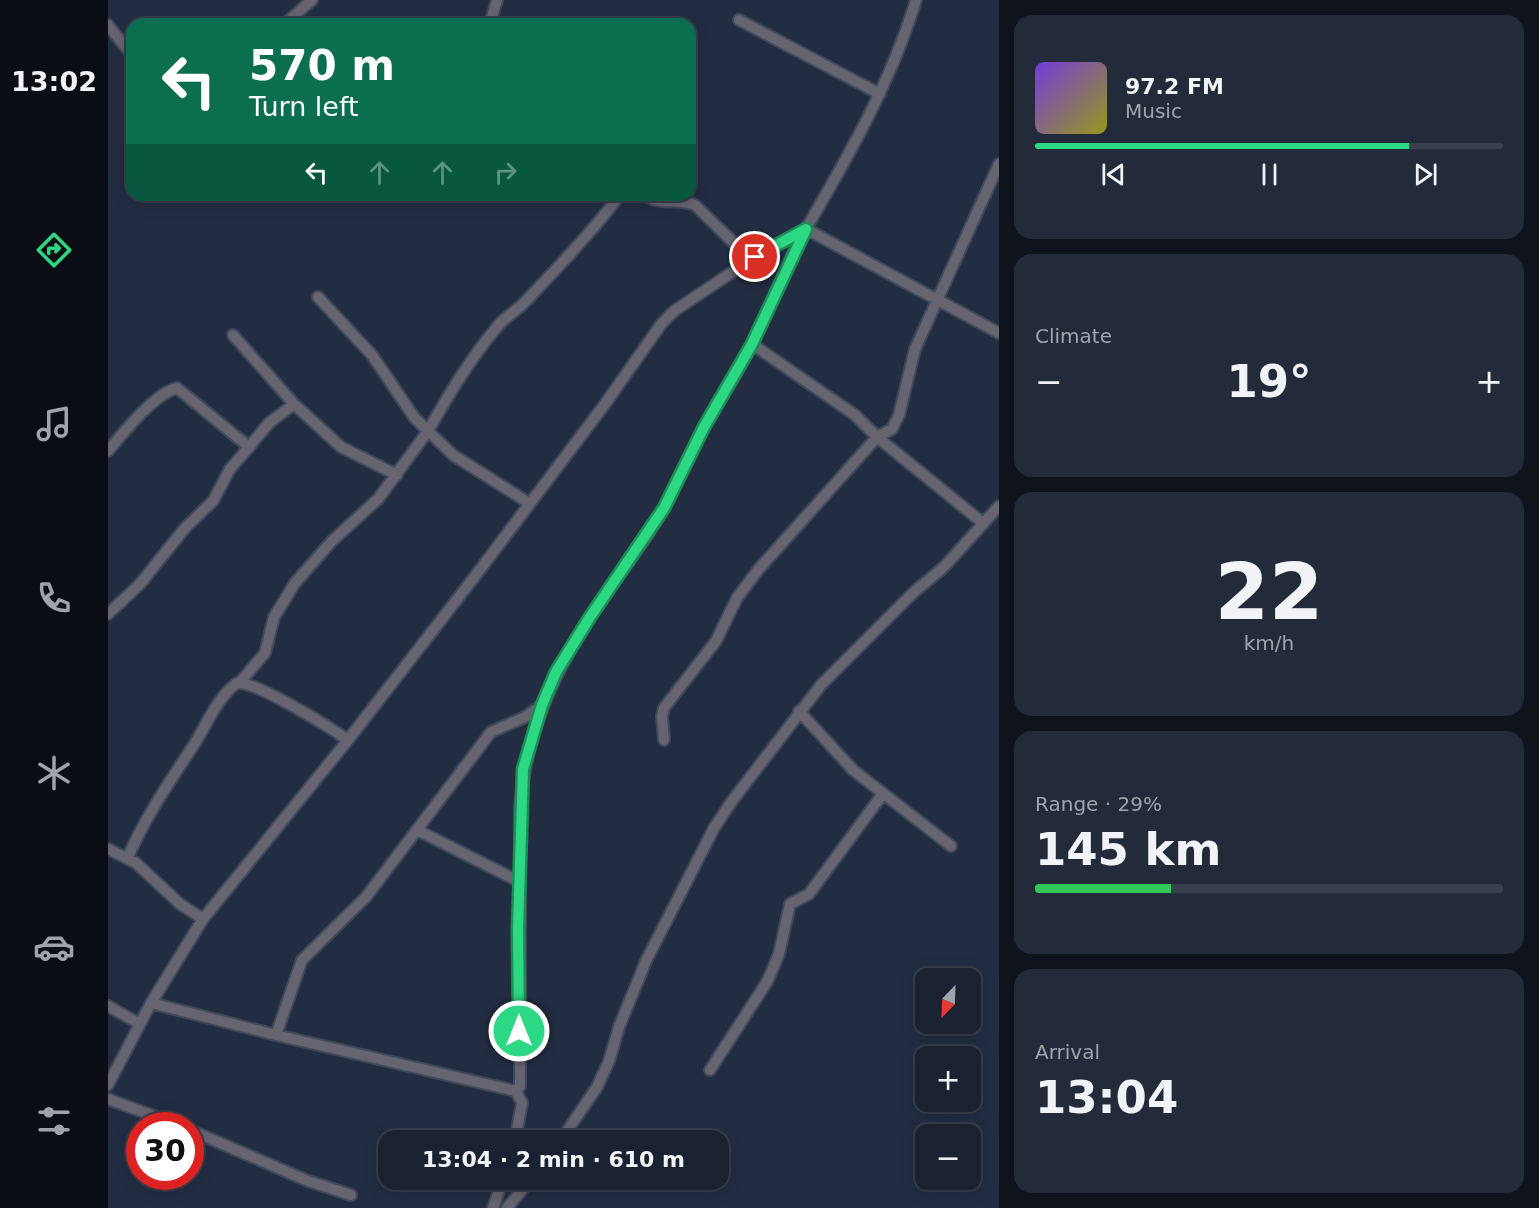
<!DOCTYPE html>
<html lang="en">
<head>
<meta charset="utf-8">
<style>
	:root { --surface:#1a2232; --page:#232a3a; --text:#f1f3f6; --muted:#9fa4ac; --line:#383f4d; --accent:#2dd884 }
	body { margin:0; font-family:"DejaVu Sans",sans-serif; background:var(--page); color:var(--text); height:100vh; display:flex; flex-direction:column; font-size:22px; white-space:nowrap }
	* { box-sizing:border-box; margin:0 }
	p { font-size:20px; color:var(--muted) }
	.icon { flex:none; width:33px; height:33px; fill:none; stroke:currentColor; stroke-width:2; stroke-linecap:round; stroke-linejoin:round }
	.map { position:relative; flex:1; overflow:hidden }
	.side { display:flex; flex-direction:column; gap:15px; padding:15px; background:#0e131c; width:540px }
	.side>* { flex:none }
	.top-card { position:absolute; left:18px; top:18px; width:570px; height:183px; border-radius:18px; box-shadow:0 3px 15px #0003,0 0 0 2px var(--line); background:#0b6e4f; color:#fff; overflow:hidden }
	.needle { width:39px; rotate:203deg }
	.buttons { position:absolute; left:807px; top:968px; display:grid; gap:12px }
	.buttons a { display:grid; place-items:center; width:66px; height:66px; border-radius:12px; background:var(--surface); box-shadow:0 3px 15px #0003,0 0 0 2px var(--line); font-size:30px }
	.speed { position:absolute; left:18px; top:1112px; display:flex; gap:12px; font-size:30px; font-weight:700; text-align:center }
	.speed>* { display:grid; place-content:center; width:78px; height:78px; border-radius:50%; background:var(--surface); box-shadow:0 3px 15px #0003,0 0 0 2px var(--line); line-height:1 }
	.speed .limit { border:9px solid #d22; background:#fff; color:#111 }
	.pin { position:absolute; display:grid; place-items:center; width:51px; height:51px; color:#fff; margin:-26px; border:3px solid #fff; border-radius:50%; box-shadow:0 2px 6px #0007 }
	.me { position:absolute; width:66px; margin:-33px; rotate:0deg; stroke-linejoin:round; filter:drop-shadow(0 0 4px #0008) }
	.turn { display:flex; align-items:center; gap:21px; height:126px; padding:0 24px; font-size:27px }
	.turn .icon { width:78px; height:78px; stroke-width:2.5 }
	.turn b { display:block; font-size:42px; line-height:51px }
	.lanes { display:flex; align-items:center; height:57px; padding:0 24px; background:#0003; justify-content:center; gap:30px; direction:ltr }
	.lanes .off { opacity:.35 }
	.big { font-size:45px; font-weight:700; line-height:1.1 }
	.side .tile { flex:1; display:flex; flex-direction:column; justify-content:center; gap:9px; min-width:0; padding:0 21px; border-radius:18px; background:var(--page) }
	.side .dial { align-items:center; gap:0 }
	.dial b { font-size:78px; line-height:1 }
	.song { display:flex; align-items:center; gap:18px }
	.cover { width:72px; height:72px; border-radius:9px; background:linear-gradient(135deg,hsl(260 70% 55%),hsl(60 70% 35%)) }
	.played { height:6px; border-radius:3px; background:linear-gradient(90deg,var(--accent) 80%,var(--line) 80%) }
	.keys { display:flex; justify-content:space-around; direction:ltr }
	.heat { display:flex; justify-content:space-between; align-items:center; font-size:33px; direction:ltr }
	.charge { height:9px; border-radius:4px; background:linear-gradient(90deg,#34c759 29%,var(--line) 0) }
	.trip { position:absolute; left:270px; top:1130px; width:351px; height:60px; border-radius:18px; background:var(--surface); box-shadow:0 3px 15px #0003,0 0 0 2px var(--line); font-weight:700; line-height:60px; text-align:center }
	main { display:flex; flex:1; min-height:0 }
	.tab-bar { display:flex; flex-direction:column; width:108px; justify-content:space-around; align-items:center; background:#0a0e14; color:var(--muted) }
	.tab-bar .icon { width:42px; height:42px }
	.tab-bar .current { color:var(--accent) }
	.tab-bar b { font-size:27px; color:var(--text) }
	.map>svg:first-child { display:block }
</style>
</head>
<body>
<main>
<nav class="tab-bar">
<b>13:02</b>
<svg class="icon current" aria-label="directions" viewBox="0 0 24 24"><path d="M12 3l9 9-9 9-9-9zM9 14v-3h6M13 9l2 2-2 2"/></svg>
<svg class="icon" aria-label="music" viewBox="0 0 24 24"><path d="M9 18V5l10-2v13"/><circle cx="6" cy="18" r="3"/><circle cx="16" cy="16" r="3"/></svg>
<svg class="icon" aria-label="phone" viewBox="0 0 24 24"><path d="M5 4h4l2 5-3 2q2 4 5 5l2-3 5 2v4C11 20 4 13 5 4z"/></svg>
<svg class="icon" aria-label="climate" viewBox="0 0 24 24"><path d="M12 3v18M4 7l16 10M4 17L20 7"/></svg>
<svg class="icon" aria-label="car" viewBox="0 0 24 24"><path d="M5 17H2v-5l4-1 3-4h7l3 4 3 1v5h-3M9 17h6M6 11h13"/><circle cx="7" cy="17" r="2"/><circle cx="17" cy="17" r="2"/></svg>
<svg class="icon" aria-label="filters" viewBox="0 0 24 24"><path d="M4 7h16M4 17h16"/><circle cx="9" cy="7" r="2"/><circle cx="15" cy="17" r="2"/></svg>
</nav>
<div class="map">
<svg width="891" height="1208" viewBox="0 0 891 1208">
	<rect width="100%" height="100%" fill="#232d42"/>
	<g fill="none" stroke-linecap="round" stroke-linejoin="round">
		<g stroke="#40495c" stroke-width="14">
			<path id="street" d="M 631,20 L 772,94
				M 177,24 L 204,0
				M 382,24 L 389,0
				M 0,25 L 24,55
				M 536,195 C 553,206 570,198 587,205 L 629,246 L 647,257
				M 210,297 L 264,355 L 306,417 L 320,431 C 341,394 362,359 389,327 C 397,317 408,311 417,302 C 450,267 483,233 512,195
				M 125,335 L 186,404
				M 644,344 L 747,415 L 769,437 L 875,523
				M 0,451 C 15,433 47,393 69,388 L 141,447 L 161,423 L 186,404 L 233,447 L 289,475
				M 0,614 L 32,584 L 77,528 L 105,501 L 122,469 L 141,447
				M 132,682 L 157,653 L 166,617 L 187,583 L 224,541 L 270,499 L 320,431 L 345,455 L 421,503
				M 691,711 L 745,770 L 843,846
				M 556,740 L 554,716 L 556,708 L 608,641 L 629,598 L 650,570 L 769,437 L 784,429 L 791,415 L 807,349 L 891,164
				M 309,830 L 412,882
				M 0,849 L 28,863 L 72,904 L 95,919
				M 20,857 C 37,817 63,780 87,743 C 100,722 109,698 129,683 C 148,681 221,727 240,740
				M 43,1003 L 168,1035 L 408,1091
				M 0,1006 L 32,1024
				M 168,1035 L 194,960 L 258,897 L 383,732 L 417,717 L 434,705
				M 602,1070 L 659,982 L 671,954 L 682,904 L 701,894 L 774,795
				M 0,1085 L 43,1003 L 95,919 L 240,740 L 371,571 L 497,404 L 554,323 L 566,311 L 647,257 L 698,229 L 891,333
				M 0,1099 L 70,1125
				M 82,1130 L 200,1181 L 243,1195
				M 407,1140 L 414,1103 L 408,1091 L 412,1086 L 412,807 C 419,719 455,655 505,584 C 522,559 541,535 556,508 C 570,482 582,453 596,427 C 612,399 630,373 644,344 C 663,307 677,265 698,229 C 741,155 783,82 808,0
				M 453,1140 L 489,1087 L 501,1061 L 511,1027 L 538,961 L 606,828 L 624,801 L 713,685 L 806,592 L 836,567 L 891,506
				M 385,1208 L 395,1179
				M 399,1208 L 423,1179"/>
		</g>
		<use href="#street" stroke="#656470" stroke-width="10"/>
	</g>
	<g fill="none" stroke-linecap="round" stroke-linejoin="round">
		<g stroke="#1d8c56" stroke-width="15">
			<path id="route" d="M 411,1031 L 410,929 L 415,769 L 434,705 L 448,672 L 482,617 L 556,508 L 596,427 L 644,344 L 698,229 L 647,257"/>
		</g>
		<use href="#route" stroke="#2dd884" stroke-width="10"/>
	</g>
</svg>
<div class="buttons">
<a><svg class="needle" viewBox="-14 -14 28 28"><path d="M0-13l5 13h-10z" fill="#e53935"/><path d="M0 13l5-13h-10z" fill="#9fa4ac"/></svg></a>
<a>+</a>
<a>−</a>
</div>
<div class="speed"><div class="limit">30</div></div>
<div class="pin" style="left:647px;top:257px;background:#d93025"><svg class="icon" aria-label="arrive" viewBox="0 0 24 24"><path d="M6 21V4h12l-3 4 3 4H6"/></svg></div>
<svg class="me" style="left:411px;top:1031px" viewBox="-20 -20 40 40"><circle r="17" fill="#2dd884" stroke="#fff" stroke-width="3"/><path d="M0-11L8 9 0 5-8 9z" fill="#fff"/></svg>
<div class="trip">13:04 · 2 min · 610 m</div>
<div class="top-card">
<div class="turn"><svg class="icon" aria-label="left" viewBox="0 0 24 24"><path d="M17 20v-9H6M10 6l-5 5 5 5"/></svg><div><b>570 m</b>Turn left</div></div>
<div class="lanes"><svg class="icon" aria-label="left" viewBox="0 0 24 24"><path d="M17 20v-9H6M10 6l-5 5 5 5"/></svg><svg class="icon off" aria-label="ahead" viewBox="0 0 24 24"><path d="M12 20V5M6 11l6-6 6 6"/></svg><svg class="icon off" aria-label="ahead" viewBox="0 0 24 24"><path d="M12 20V5M6 11l6-6 6 6"/></svg><svg class="icon off" aria-label="right" viewBox="0 0 24 24"><path d="M7 20v-9h11M14 6l5 5-5 5"/></svg></div>
</div>
</div>
<section class="side">
<div class="tile">
<div class="song"><i class="cover"></i><div><b>97.2 FM</b><p>Music</p></div></div>
<div class="played"></div>
<div class="keys"><svg class="icon" aria-label="previous" viewBox="0 0 24 24"><path d="M18 5L8 12l10 7zM5 5v14"/></svg><svg class="icon" aria-label="pause" viewBox="0 0 24 24"><path d="M8 5v14M16 5v14"/></svg><svg class="icon" aria-label="next" viewBox="0 0 24 24"><path d="M6 5l10 7-10 7zM19 5v14"/></svg></div>
</div>
<div class="tile"><p>Climate</p>
<div class="heat"><a>−</a><b class="big">19°</b><a>+</a></div>
</div>
<div class="tile dial"><b>22</b><p>km/h</p></div>
<div class="tile"><p>Range · 29%</p><b class="big">145 km</b><div class="charge"></div></div>
<div class="tile"><p>Arrival</p><b class="big">13:04</b></div>
</section>
</main>
</body>
</html>
